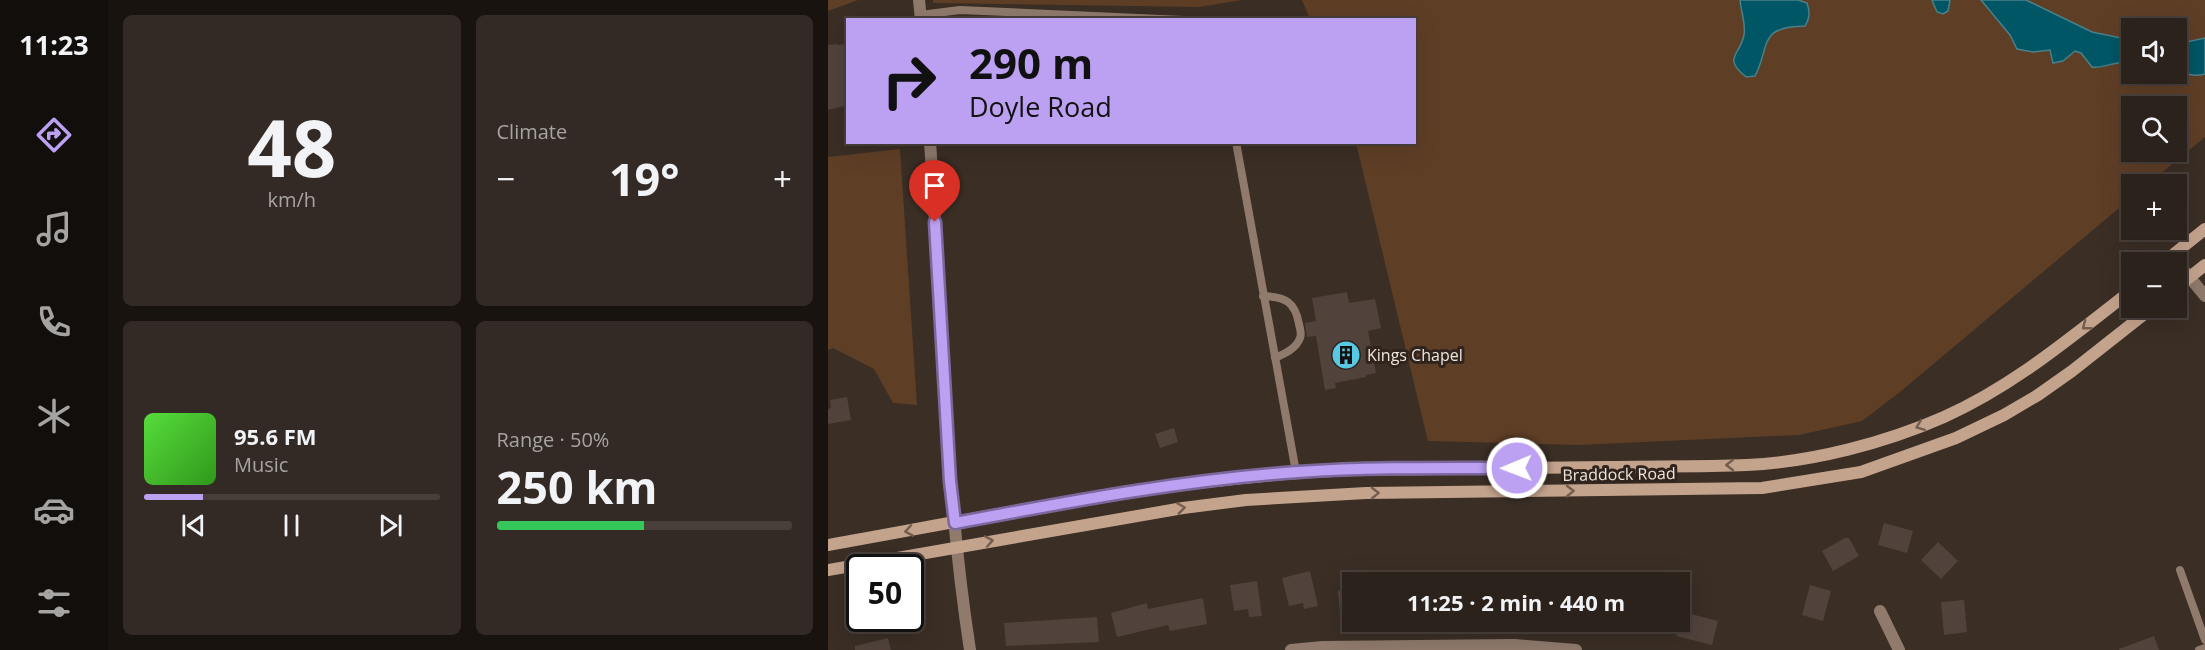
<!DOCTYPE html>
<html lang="en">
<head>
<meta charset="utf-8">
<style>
	:root { --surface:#2c221c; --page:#342a25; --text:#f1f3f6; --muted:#a6a4a3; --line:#483f3b; --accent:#bca0f2 }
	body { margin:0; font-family:"Open Sans",sans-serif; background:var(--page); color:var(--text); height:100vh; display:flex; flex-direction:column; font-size:22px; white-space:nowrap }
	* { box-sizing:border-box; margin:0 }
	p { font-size:20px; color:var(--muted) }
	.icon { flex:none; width:33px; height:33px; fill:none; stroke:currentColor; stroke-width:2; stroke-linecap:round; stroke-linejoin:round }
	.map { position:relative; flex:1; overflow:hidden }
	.details { display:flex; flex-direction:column; gap:15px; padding:15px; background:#18130f; width:720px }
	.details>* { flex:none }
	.banner { position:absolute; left:18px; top:18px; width:570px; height:126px; border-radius:0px; box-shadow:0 6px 24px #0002,0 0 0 2px var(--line); background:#bca0f2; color:#111; overflow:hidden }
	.controls { position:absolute; left:1293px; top:18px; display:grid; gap:12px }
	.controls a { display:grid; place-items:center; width:66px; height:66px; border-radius:0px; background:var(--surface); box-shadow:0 6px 24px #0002,0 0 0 2px var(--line); font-size:30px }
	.speed { position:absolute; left:18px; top:554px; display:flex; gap:12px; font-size:30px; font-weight:700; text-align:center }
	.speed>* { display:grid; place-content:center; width:78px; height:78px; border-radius:50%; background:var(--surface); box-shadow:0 6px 24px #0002,0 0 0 2px var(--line); line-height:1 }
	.speed .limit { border:3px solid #111; border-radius:9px; background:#fff; color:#111 }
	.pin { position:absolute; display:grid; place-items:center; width:51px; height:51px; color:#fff; margin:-62px -26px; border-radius:50% 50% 50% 0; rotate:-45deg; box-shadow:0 0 6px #0007 }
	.pin .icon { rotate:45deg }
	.me { position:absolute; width:66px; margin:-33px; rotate:269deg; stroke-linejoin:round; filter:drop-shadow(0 0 4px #0008) }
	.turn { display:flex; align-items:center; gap:21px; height:126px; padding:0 24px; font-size:27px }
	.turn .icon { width:78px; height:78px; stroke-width:2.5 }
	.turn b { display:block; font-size:42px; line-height:51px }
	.big { font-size:45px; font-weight:700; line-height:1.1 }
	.details .tile { flex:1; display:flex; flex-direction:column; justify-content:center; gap:9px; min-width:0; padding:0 21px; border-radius:9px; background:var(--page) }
	.details .dial { align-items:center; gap:0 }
	.dial b { font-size:78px; line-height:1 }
	.song { display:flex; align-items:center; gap:18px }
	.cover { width:72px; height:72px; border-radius:9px; background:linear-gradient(135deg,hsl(110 70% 55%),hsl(110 70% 35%)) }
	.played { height:6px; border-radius:3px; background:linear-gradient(90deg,var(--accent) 20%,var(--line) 20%) }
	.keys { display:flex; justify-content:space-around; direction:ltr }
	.heat { display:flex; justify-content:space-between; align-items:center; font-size:33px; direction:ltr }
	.charge { height:9px; border-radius:4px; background:linear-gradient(90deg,#34c759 50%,var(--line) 0) }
	.details .tiles { flex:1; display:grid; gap:15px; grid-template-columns:repeat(2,1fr) }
	.trip { position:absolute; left:514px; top:572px; width:348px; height:60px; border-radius:0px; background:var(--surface); box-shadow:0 6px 24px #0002,0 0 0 2px var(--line); font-weight:700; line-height:60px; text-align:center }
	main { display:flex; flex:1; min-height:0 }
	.menu { display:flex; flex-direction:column; width:108px; justify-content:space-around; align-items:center; background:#120e0b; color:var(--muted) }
	.menu .icon { width:42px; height:42px }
	.menu .current { color:var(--accent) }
	.menu b { font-size:27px; color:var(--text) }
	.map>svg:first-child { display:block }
</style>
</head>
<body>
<main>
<nav class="menu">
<b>11:23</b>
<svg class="icon current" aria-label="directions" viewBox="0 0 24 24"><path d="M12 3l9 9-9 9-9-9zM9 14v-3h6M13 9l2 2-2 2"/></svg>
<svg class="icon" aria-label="music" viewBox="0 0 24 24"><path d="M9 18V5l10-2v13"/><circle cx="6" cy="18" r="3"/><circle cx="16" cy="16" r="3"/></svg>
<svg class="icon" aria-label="phone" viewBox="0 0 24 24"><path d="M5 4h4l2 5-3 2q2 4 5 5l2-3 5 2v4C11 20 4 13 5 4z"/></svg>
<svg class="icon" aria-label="climate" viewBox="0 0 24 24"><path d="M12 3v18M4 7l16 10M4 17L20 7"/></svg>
<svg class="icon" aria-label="car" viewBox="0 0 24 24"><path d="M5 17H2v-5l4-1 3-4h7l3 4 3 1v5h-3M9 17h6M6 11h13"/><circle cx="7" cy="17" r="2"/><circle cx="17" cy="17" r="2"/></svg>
<svg class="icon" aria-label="filters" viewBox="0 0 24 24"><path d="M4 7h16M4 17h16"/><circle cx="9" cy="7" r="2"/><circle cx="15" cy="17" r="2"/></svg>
</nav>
<section class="details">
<div class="tiles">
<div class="tile dial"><b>48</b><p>km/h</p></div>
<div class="tile"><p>Climate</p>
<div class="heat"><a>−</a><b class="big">19°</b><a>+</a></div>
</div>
<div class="tile">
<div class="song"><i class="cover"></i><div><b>95.6 FM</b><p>Music</p></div></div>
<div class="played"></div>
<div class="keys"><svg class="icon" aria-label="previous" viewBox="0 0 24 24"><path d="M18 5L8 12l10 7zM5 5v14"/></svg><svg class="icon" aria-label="pause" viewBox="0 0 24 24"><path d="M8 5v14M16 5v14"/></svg><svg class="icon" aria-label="next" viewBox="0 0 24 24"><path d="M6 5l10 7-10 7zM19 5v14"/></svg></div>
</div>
<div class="tile"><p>Range · 50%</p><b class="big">250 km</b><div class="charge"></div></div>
</div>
</section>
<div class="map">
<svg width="1377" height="650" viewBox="0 0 1377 650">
	<rect width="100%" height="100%" fill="#3a2e25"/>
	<path fill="#5f3e26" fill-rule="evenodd" d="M 0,0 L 30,0 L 0,11 Z
		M 105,0 L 414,0 L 371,7 L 105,3 Z
		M 474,0 L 1377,0 L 1377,137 L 1320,184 L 1304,184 L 1303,198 L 1072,392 L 1034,421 L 971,435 L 750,445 L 600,441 L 528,143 L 586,142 L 586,20 L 482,19 ZM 1304,28 L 1348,28 L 1348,74 L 1304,74 ZM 1304,106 L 1348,106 L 1348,152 L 1304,152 Z
		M 72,149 L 89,405 L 65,403 L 46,369 L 5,348 L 0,350 L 0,157 Z"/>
	<path fill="#005665" stroke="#47818a" stroke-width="1.5" d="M 912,0 L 970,0 L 979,3 C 982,12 982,18 977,26 C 929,27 943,45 927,76 L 918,77 C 894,57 912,56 916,35 C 918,25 913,11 912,0 Z
		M 1104,0 L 1122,0 L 1120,11 L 1115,14 L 1109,12 Z
		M 1153,0 L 1198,0 L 1264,32 L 1303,40 L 1303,65 C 1290,58 1278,69 1264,67 L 1253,53 L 1247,51 L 1235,61 L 1225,63 L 1222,50 L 1205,52 L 1189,49 L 1182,35 Z
		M 1377,38 L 1377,74 C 1370,77 1364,74 1357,74 C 1343,74 1329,81 1316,74 L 1348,74 L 1349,44 Z"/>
	<path fill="#51433b" d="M 9,44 L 10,45 L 15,44 L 20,60 L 20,105 L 0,110 L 0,45 Z
		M 519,292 L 521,303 L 547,299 L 553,328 L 540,331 L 548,373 L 538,375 L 538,377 L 507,383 L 508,388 L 497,390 L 488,336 L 479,337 L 477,323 L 488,321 L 484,298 Z
		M 19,397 L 23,420 L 0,424 L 0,409 L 3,408 L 2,400 Z
		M 346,428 L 350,442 L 332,448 L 327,434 Z
		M 1056,523 L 1085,531 L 1079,553 L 1050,545 Z
		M 1017,538 L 1021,538 L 1031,556 L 1005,571 L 994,551 Z
		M 1110,542 L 1130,561 L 1113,579 L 1093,560 Z
		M 482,571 L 490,606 L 476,609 L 475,603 L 461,606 L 454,578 Z
		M 429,581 L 434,616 L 421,617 L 420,609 L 406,611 L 402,585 Z
		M 982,585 L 1003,591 L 995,621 L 974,615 Z
		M 525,589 L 525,612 L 512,613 L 510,591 Z
		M 375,598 L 379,624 L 342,631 L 340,625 L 289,637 L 283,613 L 319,603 L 320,609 Z
		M 1136,600 L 1139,632 L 1116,635 L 1113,602 Z
		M 855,612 L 890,621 L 884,645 L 848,636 Z
		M 269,617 L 271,642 L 178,646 L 176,623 Z
		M 1326,636 L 1331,650 L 1291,650 L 1291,649 Z
		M 60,638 L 63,650 L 27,650 L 27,646 Z"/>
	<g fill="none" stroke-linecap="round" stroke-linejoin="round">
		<path stroke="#8f7a6c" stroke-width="8" d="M 92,15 L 132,10 L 355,20
			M 408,142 L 468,472
			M 435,296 C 458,297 467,302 471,324 C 472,329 474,334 472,338 C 468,349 456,354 447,358
			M 1352,570 L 1377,640
			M 1371,650 L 1377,648"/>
		<path stroke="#8f7a6c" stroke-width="12" d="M 91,0 L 93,20
			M 102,142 C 114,312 116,482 142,650
			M 1344,256 L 1377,296
			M 1052,611 L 1071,650
			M 463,650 L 495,647 L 686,645 L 748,650"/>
		<path stroke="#c4a38d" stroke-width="12" d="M 1336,262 L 1377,229
			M 1348,288 L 1377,265
			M 0,545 C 174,514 347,477 524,470 C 609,469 693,468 778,467 C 825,466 872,467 919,465 C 984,462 1057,443 1116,417 C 1187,385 1243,337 1304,290
			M 0,570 L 355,508 L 418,500 L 538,493 L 934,488 L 1033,472 L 1128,438 L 1176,415 L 1210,395 L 1244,371 L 1324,308"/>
	</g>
	<defs><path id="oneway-chevron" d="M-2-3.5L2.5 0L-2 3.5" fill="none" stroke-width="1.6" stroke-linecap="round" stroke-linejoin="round" transform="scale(1.5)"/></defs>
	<g stroke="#735d4f">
		<use href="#oneway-chevron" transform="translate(1258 326) rotate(142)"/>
		<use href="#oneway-chevron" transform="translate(1092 426) rotate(159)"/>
		<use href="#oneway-chevron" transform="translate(902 465) rotate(180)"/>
		<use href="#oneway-chevron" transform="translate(742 491) rotate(-1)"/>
		<use href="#oneway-chevron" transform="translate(547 493) rotate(-1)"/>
		<use href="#oneway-chevron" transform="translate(353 508) rotate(-8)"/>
		<use href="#oneway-chevron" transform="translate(81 531) rotate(170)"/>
		<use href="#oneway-chevron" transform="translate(161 541) rotate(-10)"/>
	</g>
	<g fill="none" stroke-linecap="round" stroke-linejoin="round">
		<g stroke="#7a689d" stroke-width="15">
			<path id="route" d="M 107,222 L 122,481 L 127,523 C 240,502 354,480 470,472 C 543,467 616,468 689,468"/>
		</g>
		<use href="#route" stroke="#bca0f2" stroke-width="10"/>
	</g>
	<defs>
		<g id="building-disc" transform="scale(1.5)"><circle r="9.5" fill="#57c9e2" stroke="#30241c"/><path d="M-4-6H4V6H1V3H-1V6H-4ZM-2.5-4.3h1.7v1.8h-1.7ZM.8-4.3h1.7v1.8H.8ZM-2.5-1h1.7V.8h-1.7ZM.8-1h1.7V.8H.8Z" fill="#111"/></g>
	</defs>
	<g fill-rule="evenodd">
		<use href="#building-disc" x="518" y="355"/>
	</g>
	<g text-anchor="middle" stroke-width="6" stroke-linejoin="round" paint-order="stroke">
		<g font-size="16" fill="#ede5df" stroke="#30241c" text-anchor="start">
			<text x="539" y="361">Kings Chapel</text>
		</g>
		<g font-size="16" fill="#ede5df" stroke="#30241c">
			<text transform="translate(791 474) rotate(-1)" y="6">Braddock Road</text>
		</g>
	</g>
</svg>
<div class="controls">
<a><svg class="icon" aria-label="sound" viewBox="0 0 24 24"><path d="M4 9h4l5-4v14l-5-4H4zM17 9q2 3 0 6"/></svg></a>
<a><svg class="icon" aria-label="search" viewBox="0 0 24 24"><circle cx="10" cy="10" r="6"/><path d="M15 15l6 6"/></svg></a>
<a>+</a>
<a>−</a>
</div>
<div class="speed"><div class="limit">50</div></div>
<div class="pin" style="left:107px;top:222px;background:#d93025"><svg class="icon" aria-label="arrive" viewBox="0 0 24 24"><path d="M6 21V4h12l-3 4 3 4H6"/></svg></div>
<svg class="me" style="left:689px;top:468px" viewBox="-20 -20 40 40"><circle r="17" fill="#bca0f2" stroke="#fff" stroke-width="3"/><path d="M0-11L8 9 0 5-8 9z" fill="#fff"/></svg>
<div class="trip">11:25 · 2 min · 440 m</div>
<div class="banner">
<div class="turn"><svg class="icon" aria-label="right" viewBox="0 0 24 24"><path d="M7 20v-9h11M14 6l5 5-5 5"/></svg><div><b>290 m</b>Doyle Road</div></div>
</div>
</div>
</main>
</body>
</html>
